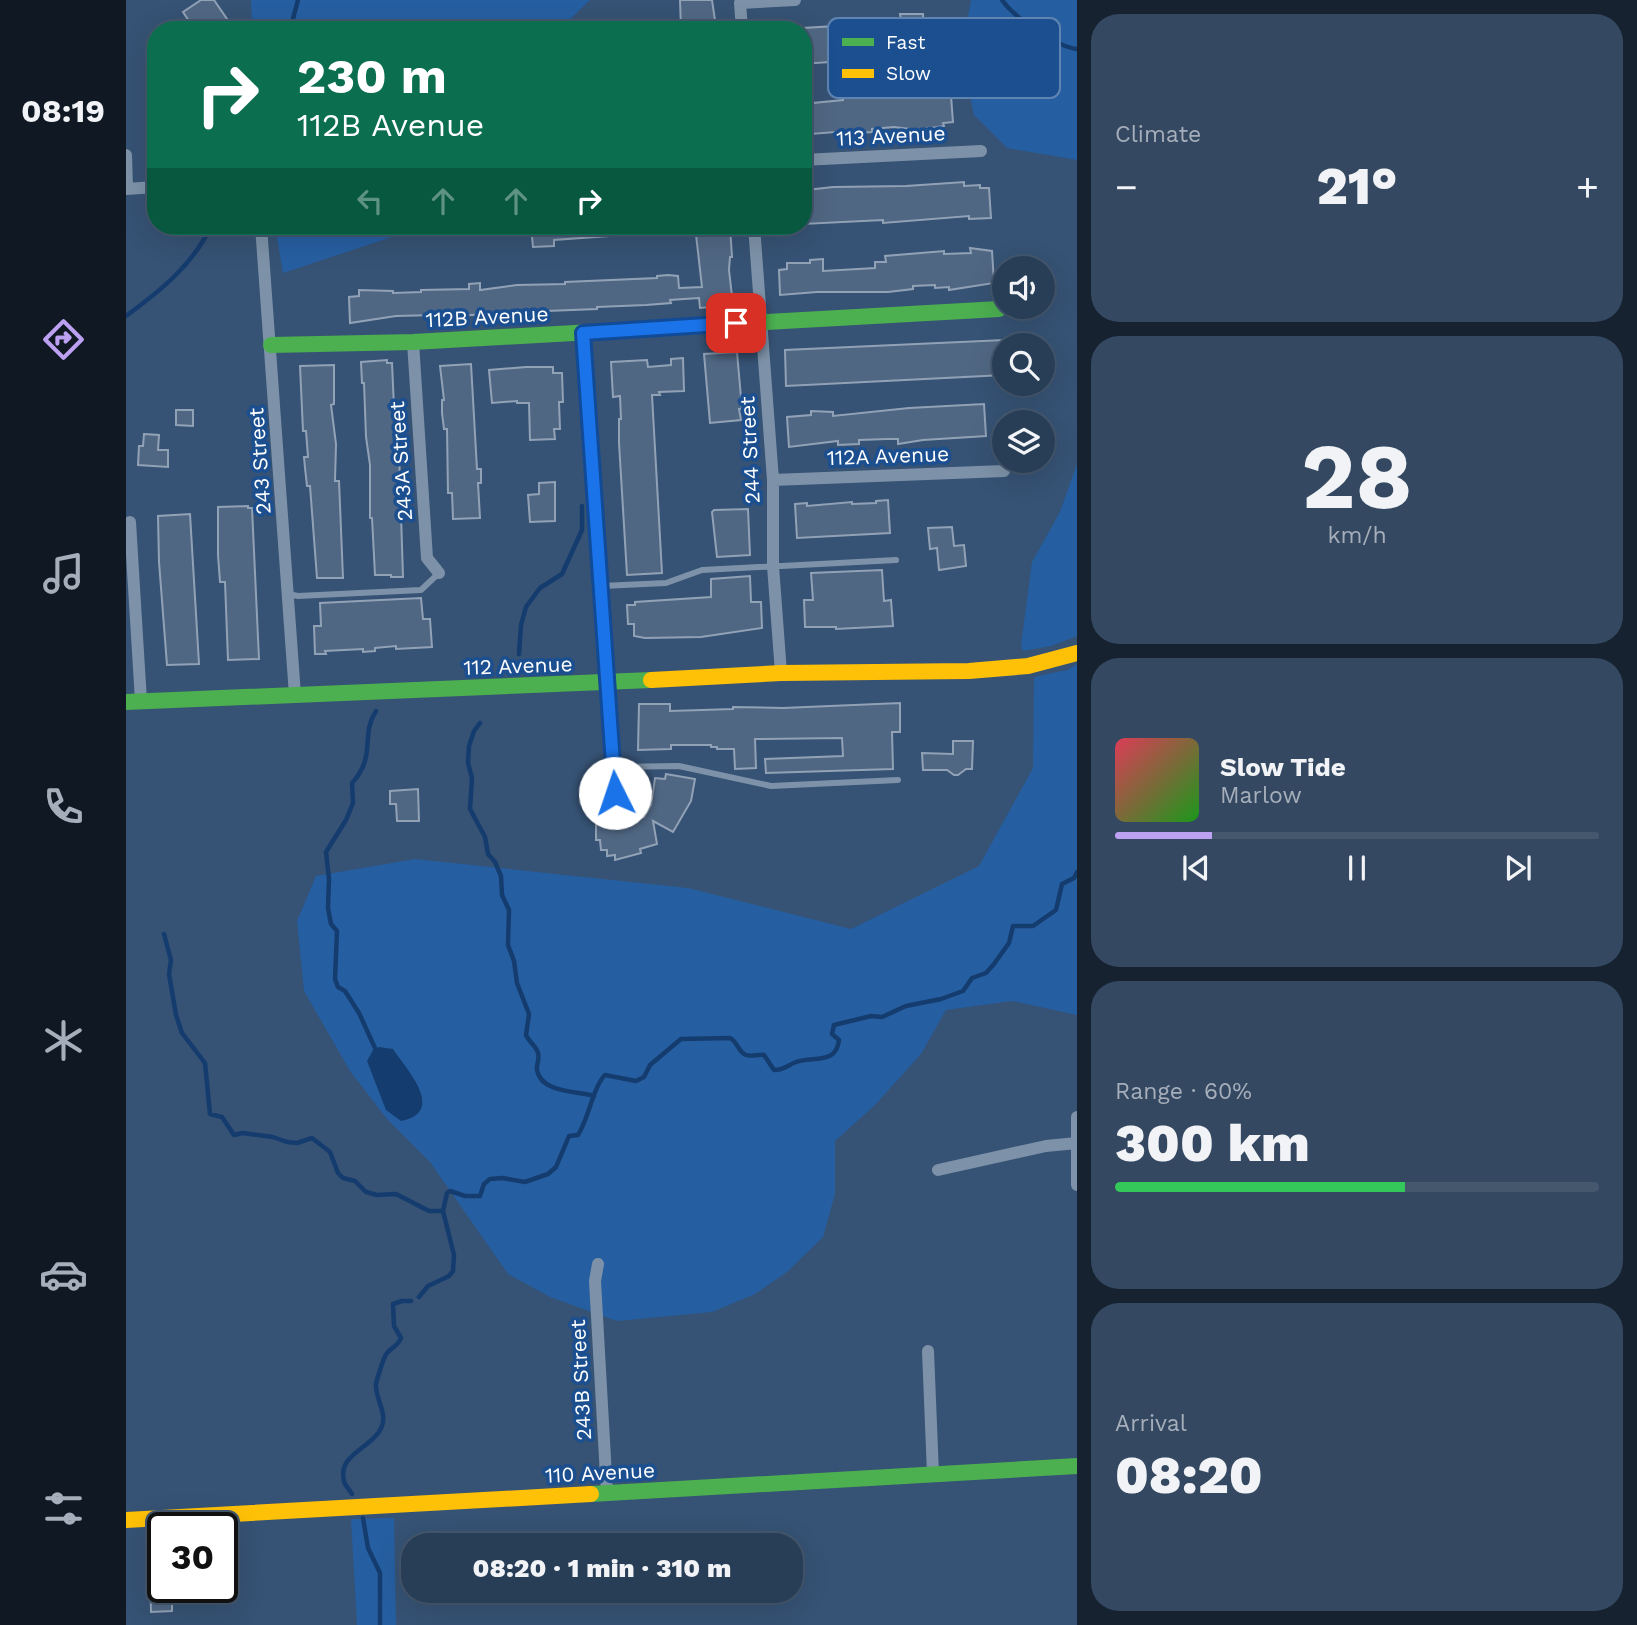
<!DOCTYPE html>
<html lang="en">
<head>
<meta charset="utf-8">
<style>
	:root { --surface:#283e57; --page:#344961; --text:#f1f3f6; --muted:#a5aeba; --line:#44576d; --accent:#bca0f2 }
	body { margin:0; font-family:"Work Sans",sans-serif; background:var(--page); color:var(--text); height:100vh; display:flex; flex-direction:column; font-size:26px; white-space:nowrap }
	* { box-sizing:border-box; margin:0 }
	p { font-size:23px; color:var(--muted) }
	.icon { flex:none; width:38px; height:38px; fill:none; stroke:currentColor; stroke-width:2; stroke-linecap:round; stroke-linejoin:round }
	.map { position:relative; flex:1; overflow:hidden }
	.details { display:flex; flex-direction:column; gap:14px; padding:14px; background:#162230; width:560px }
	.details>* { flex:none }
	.top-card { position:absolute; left:21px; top:21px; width:665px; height:214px; border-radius:28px; box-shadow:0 7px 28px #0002,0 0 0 2px var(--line); background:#0b6e4f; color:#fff; overflow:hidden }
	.fabs { position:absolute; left:866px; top:256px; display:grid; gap:14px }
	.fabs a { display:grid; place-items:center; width:63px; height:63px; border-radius:50%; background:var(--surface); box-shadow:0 7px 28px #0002,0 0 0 2px var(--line); font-size:35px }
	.speed { position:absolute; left:21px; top:1512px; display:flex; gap:14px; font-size:35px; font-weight:700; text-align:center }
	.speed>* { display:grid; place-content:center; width:91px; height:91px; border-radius:50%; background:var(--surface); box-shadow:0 7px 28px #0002,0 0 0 2px var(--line); line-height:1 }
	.speed .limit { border:4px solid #111; border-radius:10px; background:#fff; color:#111 }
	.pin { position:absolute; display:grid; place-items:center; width:60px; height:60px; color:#fff; margin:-30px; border-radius:14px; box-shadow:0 4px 10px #0006 }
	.me { position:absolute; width:77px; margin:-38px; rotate:356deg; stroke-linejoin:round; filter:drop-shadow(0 0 5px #0008) }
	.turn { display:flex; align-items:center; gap:24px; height:147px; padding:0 35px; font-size:32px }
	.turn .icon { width:91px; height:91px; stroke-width:2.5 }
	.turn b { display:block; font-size:49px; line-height:60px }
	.lanes { display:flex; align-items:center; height:66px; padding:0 35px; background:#0003; justify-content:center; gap:35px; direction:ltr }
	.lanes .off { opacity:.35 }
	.big { font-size:52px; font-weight:800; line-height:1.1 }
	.details .tile { flex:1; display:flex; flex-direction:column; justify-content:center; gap:10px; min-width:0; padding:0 24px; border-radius:28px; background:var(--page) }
	.details .dial { align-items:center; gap:0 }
	.dial b { font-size:91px; line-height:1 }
	.song { display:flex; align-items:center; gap:21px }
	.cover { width:84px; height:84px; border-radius:10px; background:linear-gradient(135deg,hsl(350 70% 55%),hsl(120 70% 35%)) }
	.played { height:7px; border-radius:4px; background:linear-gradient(90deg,var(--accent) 20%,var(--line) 20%) }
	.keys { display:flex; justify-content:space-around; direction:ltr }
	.heat { display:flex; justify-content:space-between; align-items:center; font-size:38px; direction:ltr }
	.charge { height:10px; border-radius:5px; background:linear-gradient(90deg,#34c759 60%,var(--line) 0) }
	.trip { position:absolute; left:275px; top:1533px; width:402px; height:70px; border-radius:28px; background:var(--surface); box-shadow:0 7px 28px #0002,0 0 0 2px var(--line); font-weight:800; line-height:70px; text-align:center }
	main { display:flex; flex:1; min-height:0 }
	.menu { display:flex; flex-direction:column; width:126px; justify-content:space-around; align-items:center; background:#101923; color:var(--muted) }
	.menu .icon { width:49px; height:49px }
	.menu .on { color:var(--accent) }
	.menu b { font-size:32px; color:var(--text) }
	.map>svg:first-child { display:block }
</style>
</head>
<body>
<main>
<nav class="menu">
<b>08:19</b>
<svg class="icon on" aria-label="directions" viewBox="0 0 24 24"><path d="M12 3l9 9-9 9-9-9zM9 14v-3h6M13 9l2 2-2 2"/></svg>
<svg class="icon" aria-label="music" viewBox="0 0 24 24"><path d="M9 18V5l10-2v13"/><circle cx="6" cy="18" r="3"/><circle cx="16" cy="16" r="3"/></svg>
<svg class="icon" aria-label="phone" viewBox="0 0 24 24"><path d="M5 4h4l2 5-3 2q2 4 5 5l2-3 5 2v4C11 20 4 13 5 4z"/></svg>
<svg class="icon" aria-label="climate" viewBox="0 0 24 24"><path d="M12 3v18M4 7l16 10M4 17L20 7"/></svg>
<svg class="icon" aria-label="car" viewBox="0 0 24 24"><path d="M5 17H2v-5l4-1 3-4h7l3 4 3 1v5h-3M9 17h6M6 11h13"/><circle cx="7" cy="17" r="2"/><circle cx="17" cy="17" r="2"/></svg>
<svg class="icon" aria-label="filters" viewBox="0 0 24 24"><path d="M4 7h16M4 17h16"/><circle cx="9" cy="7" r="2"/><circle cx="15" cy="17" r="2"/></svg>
</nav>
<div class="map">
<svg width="951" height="1625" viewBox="0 0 951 1625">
	<rect width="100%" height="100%" fill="#365274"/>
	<path fill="#265fa1" d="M 125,0 L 464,0 L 433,30 L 126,30 Z
		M 845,0 L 951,0 L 951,160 L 881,148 L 848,115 L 835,52 Z
		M 149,226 L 299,226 L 157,273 Z
		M 951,464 L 951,636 L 925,646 L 897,651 L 895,645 L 906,562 L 934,512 Z
		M 951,664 L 951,1015 L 886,1001 L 820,1010 L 795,1054 L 749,1105 L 709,1141 L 709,1194 L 697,1237 L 661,1272 L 629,1294 L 586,1312 L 491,1321 L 424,1297 L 382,1274 L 304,1162 L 261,1119 L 224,1071 L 178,991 L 171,921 L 190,876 L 289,859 L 562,888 L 725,929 L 853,866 L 907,768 L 908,677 L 941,670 Z
		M 268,1518 L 270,1625 L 231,1625 L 225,1519 Z"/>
	<path fill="#153c6e" d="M 253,1047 L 267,1049 C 281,1070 321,1112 275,1121 L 260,1110 L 241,1061 L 247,1050 Z"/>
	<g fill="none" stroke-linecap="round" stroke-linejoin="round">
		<path stroke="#153c6e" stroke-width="4.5" d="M 876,0 C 887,16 930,47 951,49
			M 164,30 L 172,0
			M 0,316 C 34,291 67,265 85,226
			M 393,654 L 395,625 L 400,607 L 414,588 L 436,574 L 456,530 L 456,506
			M 354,723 L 348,731 L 343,746 L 342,763 L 346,778 L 344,809 L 359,837 L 362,854 L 369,862 L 375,876 L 376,895 L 383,910 L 382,945 L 388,961 L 391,983 L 403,1014 L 400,1035 C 403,1042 411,1047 412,1053 C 414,1059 410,1065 411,1070 C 415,1093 451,1091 468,1096
			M 38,934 L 45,960 L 43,974 L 50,1015 L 56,1033 L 79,1063 L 84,1114 L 96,1117 L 108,1135 L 116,1133 L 147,1137 L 161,1142 L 171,1143 L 186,1138 L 204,1152 L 212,1173 L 217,1178 L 229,1181 L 240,1192 L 251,1195 L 270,1194 L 303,1211 L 317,1211
			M 249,1048 L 233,1013 L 219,991 L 212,987 L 209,979 L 211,931 L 205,924 L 202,908 L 203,879 L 200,852 L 220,820 L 227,803 L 226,783 C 251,756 234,735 250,711
			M 293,1297 L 302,1286 L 323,1276 L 327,1271 L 328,1255 L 317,1211 L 321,1193 L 324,1191 L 339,1196 L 354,1196 L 358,1184 L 364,1179 L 376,1178 L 399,1182 L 422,1174 L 430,1167 L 443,1136 L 452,1135 C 463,1118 467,1087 479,1075 L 510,1081 L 518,1077 L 524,1065 L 555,1039 L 604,1038 C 612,1042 612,1052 620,1055 C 625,1057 633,1054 638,1055 L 648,1070 C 658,1070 662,1065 670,1062 C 688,1056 710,1065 713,1040 L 706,1034 L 708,1025 L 745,1016 L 756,1017 L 780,1006 L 815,999 L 837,991 L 846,978 L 860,973 L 868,964 L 883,943 L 887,926 L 907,926 L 930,910 L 936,884 L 948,878 L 951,872
			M 226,1494 C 224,1490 219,1486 218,1481 C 211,1453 248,1448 256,1426 C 261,1412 249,1398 250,1384 C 251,1379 258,1356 261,1353 C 266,1347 272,1346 275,1338 L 268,1326 L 267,1304 L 276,1301 L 285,1301
			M 237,1518 L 242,1548 L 254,1573 L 254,1625"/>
	</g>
	<path fill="#506783" stroke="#92a2b6" stroke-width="2" d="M 75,0 L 88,0 L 101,19 L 85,30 L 69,30 L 57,12 Z
		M 554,0 L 586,0 L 590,27 L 555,29 Z
		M 774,14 L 797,14 L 799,55 L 677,64 L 677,28 L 760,23 L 759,20 L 775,19 Z
		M 801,92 L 801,97 L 825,96 L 827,122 L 817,123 L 818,126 L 792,130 L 768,127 L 746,129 L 746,132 L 734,133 L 734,130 L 685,134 L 685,131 L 677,132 L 677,104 L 717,100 L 717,96 L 728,95 L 729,98 Z
		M 838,182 L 838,186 L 854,185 L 854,188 L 863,188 L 865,218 L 843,219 L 843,216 L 757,223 L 757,220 L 677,224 L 677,199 L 682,198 L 681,190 L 707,187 L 780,186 Z
		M 405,226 L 510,226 L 511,234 L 428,240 L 428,246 L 407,247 Z
		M 569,226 L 604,226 L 606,257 L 604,257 L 603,270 L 607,305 L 574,308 L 573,298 L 544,300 L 545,303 L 520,305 L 471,307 L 471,309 L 371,313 L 321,317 L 310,315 L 270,316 L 224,323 L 223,297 L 233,296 L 233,290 L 267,291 L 267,293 L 295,292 L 295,290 L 343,289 L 343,284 L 354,283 L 354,290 L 391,285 L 439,284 L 439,282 L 531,278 L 531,276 L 542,275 L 552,276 L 553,288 L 576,287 Z
		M 844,248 L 866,251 L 868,283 L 823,290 L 823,287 L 809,288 L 809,285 L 787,286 L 787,289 L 762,292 L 691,292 L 654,295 L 653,270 L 661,269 L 661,263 L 684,263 L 684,260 L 697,259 L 697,271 L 749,268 L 749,262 L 760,262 L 759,256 L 818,251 L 818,254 L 845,253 Z
		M 878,340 L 878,375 L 660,386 L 659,350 Z
		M 611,352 L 616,409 L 613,409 L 615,420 L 584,423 L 578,354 Z
		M 557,358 L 558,391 L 533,392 L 534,395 L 526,395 L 536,573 L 501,575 L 493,443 L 493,419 L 495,419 L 494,396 L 487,397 L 485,362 L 521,360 L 522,367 L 545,365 L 545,359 Z
		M 261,360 L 261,363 L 266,363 L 270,452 L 273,452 L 277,577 L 265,577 L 265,575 L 249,575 L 246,518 L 244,518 L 244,465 L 240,437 L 238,383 L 236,383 L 235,362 Z
		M 345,364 L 351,469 L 355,469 L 355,483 L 352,483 L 354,518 L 327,519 L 326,493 L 322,493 L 321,429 L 318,429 L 316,413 L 316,400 L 318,400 L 314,366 Z
		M 208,365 L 208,404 L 205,405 L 210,444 L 209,481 L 213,481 L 217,578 L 191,578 L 184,486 L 181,486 L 179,468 L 178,457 L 182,457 L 180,431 L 177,431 L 174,366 Z
		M 400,367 L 427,367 L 427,373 L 436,373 L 437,402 L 433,402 L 434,429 L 428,429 L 429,439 L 404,440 L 403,403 L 391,403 L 391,401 L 366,403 L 363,370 Z
		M 858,404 L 860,436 L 797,440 L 772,444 L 772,439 L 761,439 L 733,440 L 733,444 L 712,445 L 712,441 L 663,447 L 661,417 L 685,415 L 685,411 L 707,412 L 707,416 L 783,408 Z
		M 50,410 L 67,410 L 67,426 L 50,425 Z
		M 18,434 L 33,435 L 32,450 L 42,450 L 42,467 L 12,465 L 13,446 L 17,446 Z
		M 429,482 L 429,521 L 404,522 L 402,495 L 413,494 L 413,483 Z
		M 762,500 L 764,533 L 671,538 L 669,504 L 681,503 L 681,506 L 726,502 L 726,504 L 750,503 L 750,501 Z
		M 122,506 L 122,508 L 126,508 L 133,659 L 102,660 L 99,582 L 94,582 L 92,555 L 92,507 Z
		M 622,509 L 624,555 L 591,557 L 586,512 L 588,510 Z
		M 64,514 L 73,664 L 41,665 L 33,562 L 32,516 Z
		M 826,527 L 828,546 L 838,545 L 840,566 L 813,570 L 811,548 L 804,549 L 802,528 Z
		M 756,570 L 758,601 L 765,600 L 767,626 L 710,629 L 710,627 L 679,627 L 678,600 L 687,600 L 685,573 Z
		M 624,576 L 625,602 L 635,602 L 636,628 L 575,637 L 519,638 L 508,636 L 508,624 L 502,624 L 501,605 L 509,605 L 509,602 L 585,597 L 585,579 Z
		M 295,598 L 297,619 L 304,619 L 306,647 L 270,649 L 270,646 L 249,648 L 249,651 L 237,652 L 237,649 L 199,651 L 200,654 L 189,654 L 188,626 L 195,626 L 194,603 Z
		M 774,703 L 774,732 L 766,732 L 767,769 L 640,773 L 639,759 L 717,756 L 716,738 L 629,739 L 630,768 L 609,769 L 608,749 L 591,749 L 591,747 L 585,747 L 585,745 L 545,745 L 545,749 L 512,750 L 513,704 L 544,704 L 544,711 L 607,709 L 607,707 L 657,708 Z
		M 827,741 L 847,741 L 846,769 L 840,769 L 832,775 L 828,775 L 821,770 L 797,770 L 796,753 L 827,754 Z
		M 540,774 L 569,779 L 565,801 L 547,832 L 527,821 L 531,844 L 514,849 L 515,853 L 489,860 L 489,855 L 481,856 L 481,850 L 475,850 L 474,840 L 470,840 L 470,823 L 501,822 L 518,817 L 525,805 L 529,778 L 539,779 Z
		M 292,789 L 293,821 L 271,821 L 270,804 L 264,804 L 264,791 Z
		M 24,1568 L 37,1568 L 37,1587 L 73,1587 L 73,1602 L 46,1603 L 46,1611 L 25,1612 Z"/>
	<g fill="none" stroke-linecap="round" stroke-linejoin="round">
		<path stroke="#7d92a8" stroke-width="6" d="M 476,586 L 540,583 L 576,570 L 770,560
			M 162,594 L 172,596 L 295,590 L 313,573
			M 487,767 L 553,766 L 645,786 L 772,780"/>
		<path stroke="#7d92a8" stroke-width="12" d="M 616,30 L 614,3 L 669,0
			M 0,155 L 1,189
			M 677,160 L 855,151
			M 0,189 L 30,187
			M 135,226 L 169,695
			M 628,226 L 647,480 L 647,566 L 655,673
			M 457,333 L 489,793
			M 287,342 L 301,558 L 313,573
			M 647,480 L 878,471
			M 4,522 L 15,701
			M 951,1117 L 951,1185
			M 812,1170 L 920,1146 L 951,1143
			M 472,1264 L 469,1281 L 481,1494
			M 802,1351 L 807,1474"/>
		<path stroke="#4caf50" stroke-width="16" d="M 145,345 L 287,342 L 873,309
			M 0,702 L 525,680
			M 465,1494 L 951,1466"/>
		<path stroke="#ffc107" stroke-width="16" d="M 525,680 L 655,673 L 843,671 L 902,666 L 951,653
			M 0,1520 L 465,1494"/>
	</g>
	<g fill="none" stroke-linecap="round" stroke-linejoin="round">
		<g stroke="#114b97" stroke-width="18">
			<path id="route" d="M 489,793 L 457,333 L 610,323"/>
		</g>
		<use href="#route" stroke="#1a73e8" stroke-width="12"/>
	</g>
	<g text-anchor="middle" stroke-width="7" stroke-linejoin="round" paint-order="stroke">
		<g font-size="21" fill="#fff" stroke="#1b4f8f">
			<text transform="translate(765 136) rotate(-3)" y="7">113 Avenue</text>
			<text transform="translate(361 317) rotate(-3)" y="7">112B Avenue</text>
			<text transform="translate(624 450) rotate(-93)" y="7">244 Street</text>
			<text transform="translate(762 456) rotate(-2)" y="7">112A Avenue</text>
			<text transform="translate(134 461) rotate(-94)" y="7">243 Street</text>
			<text transform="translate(275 461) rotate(-94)" y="7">243A Street</text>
			<text transform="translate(392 666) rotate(-2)" y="7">112 Avenue</text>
			<text transform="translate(455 1380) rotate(-93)" y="7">243B Street</text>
			<text transform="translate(474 1473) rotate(-3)" y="7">110 Avenue</text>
		</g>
	</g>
	<rect x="702" y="18" width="232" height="80" rx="10" fill="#1b4f8f" stroke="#5f84b1" stroke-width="2"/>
	<rect x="716" y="38" width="32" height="8" fill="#4caf50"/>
	<rect x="716" y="69" width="32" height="9" fill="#ffc107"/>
	<g font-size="19" fill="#fff">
		<text x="760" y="49">Fast</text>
		<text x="760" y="80">Slow</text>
	</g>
</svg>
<div class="fabs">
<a><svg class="icon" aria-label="sound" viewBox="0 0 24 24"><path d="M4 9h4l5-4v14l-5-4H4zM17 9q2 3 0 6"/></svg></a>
<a><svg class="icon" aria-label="search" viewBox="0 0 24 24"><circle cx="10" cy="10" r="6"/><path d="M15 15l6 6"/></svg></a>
<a><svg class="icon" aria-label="layers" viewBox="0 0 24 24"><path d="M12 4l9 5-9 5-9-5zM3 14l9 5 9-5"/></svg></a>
</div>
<div class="speed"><div class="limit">30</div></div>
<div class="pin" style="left:610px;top:323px;background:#d93025"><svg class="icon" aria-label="arrive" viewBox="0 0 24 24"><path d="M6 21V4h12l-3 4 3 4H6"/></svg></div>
<svg class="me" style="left:489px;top:793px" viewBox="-20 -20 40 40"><circle r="19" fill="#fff"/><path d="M0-13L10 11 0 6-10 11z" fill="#1a73e8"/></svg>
<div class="trip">08:20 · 1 min · 310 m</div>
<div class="top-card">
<div class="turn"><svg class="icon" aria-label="right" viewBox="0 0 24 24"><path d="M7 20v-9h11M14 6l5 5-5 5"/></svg><div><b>230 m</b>112B Avenue</div></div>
<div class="lanes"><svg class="icon off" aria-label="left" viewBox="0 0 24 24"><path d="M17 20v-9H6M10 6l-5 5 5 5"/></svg><svg class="icon off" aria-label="ahead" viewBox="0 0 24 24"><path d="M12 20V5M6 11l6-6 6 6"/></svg><svg class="icon off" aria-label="ahead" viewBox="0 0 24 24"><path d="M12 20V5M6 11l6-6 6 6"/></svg><svg class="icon" aria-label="right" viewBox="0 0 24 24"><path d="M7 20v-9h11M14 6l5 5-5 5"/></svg></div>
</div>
</div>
<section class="details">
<div class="tile"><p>Climate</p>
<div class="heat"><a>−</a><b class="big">21°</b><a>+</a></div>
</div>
<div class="tile dial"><b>28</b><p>km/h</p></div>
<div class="tile">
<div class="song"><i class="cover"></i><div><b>Slow Tide</b><p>Marlow</p></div></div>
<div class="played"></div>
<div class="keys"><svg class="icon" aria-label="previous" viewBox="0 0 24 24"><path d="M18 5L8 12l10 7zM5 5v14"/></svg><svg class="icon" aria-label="pause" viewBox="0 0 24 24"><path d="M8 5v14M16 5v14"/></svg><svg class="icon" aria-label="next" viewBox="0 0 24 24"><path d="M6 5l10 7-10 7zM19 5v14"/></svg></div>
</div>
<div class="tile"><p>Range · 60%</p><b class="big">300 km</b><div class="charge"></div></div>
<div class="tile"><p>Arrival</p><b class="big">08:20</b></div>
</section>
</main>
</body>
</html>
